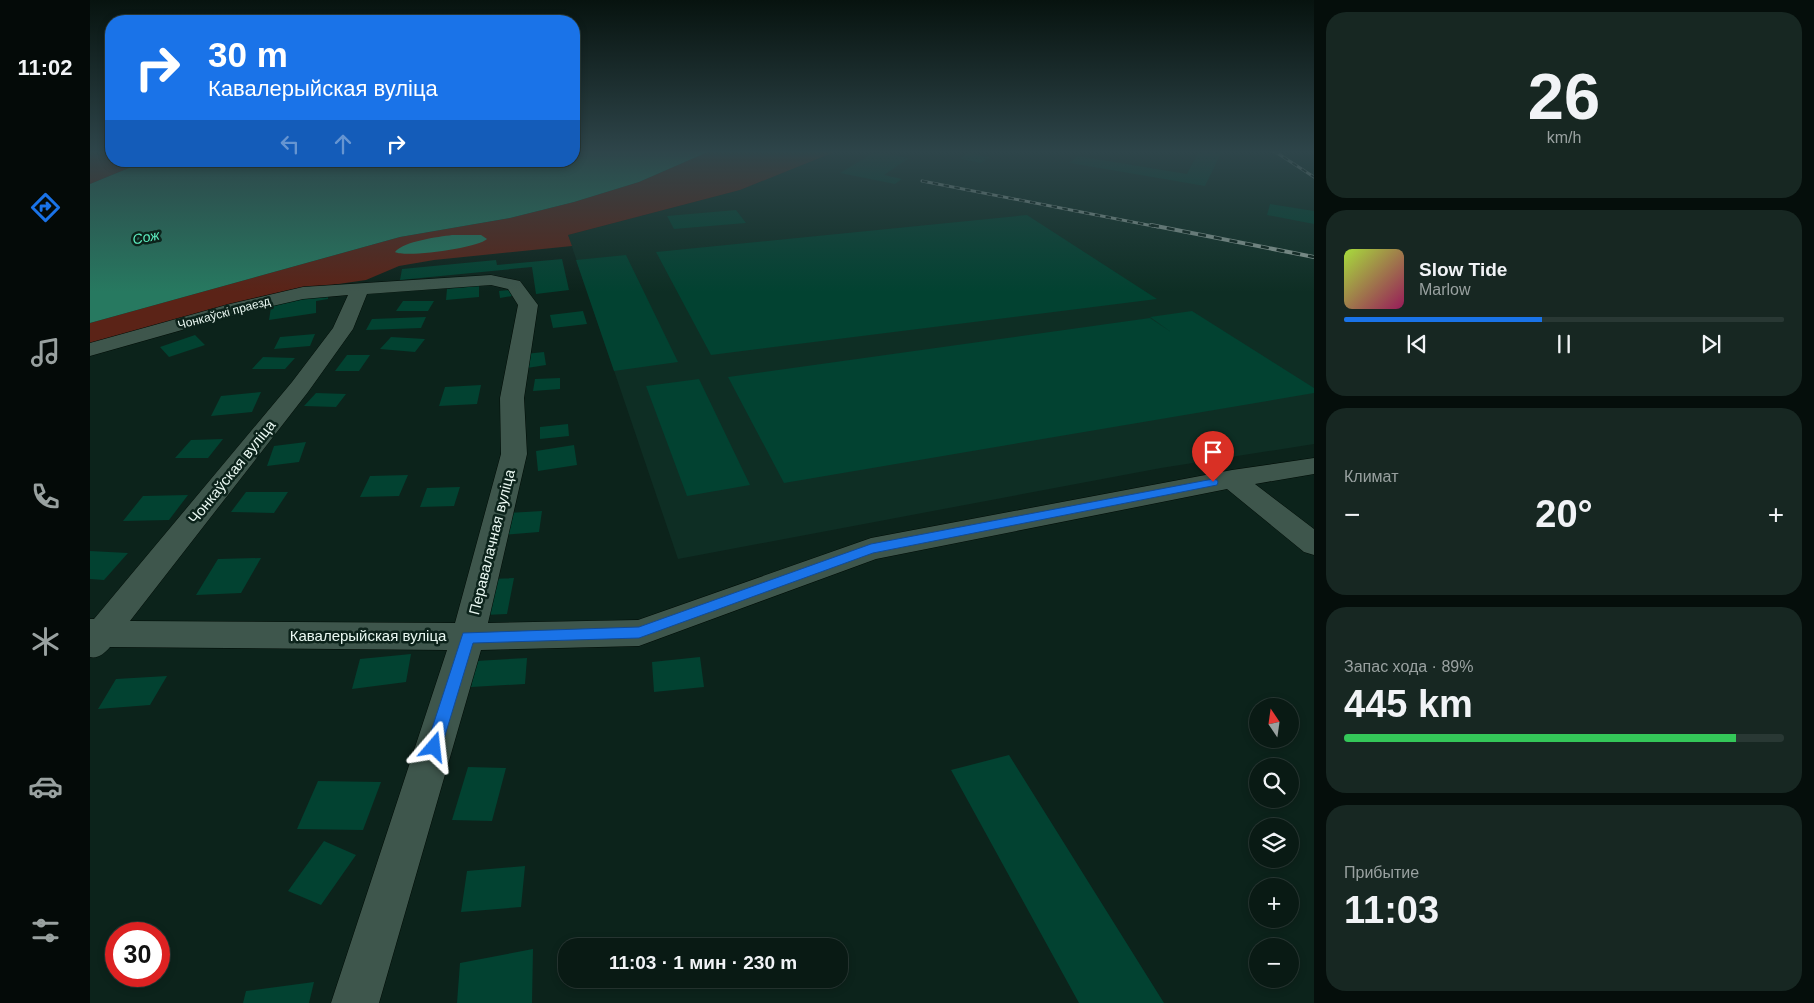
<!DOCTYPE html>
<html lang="ru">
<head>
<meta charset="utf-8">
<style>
	:root { --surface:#091a14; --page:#172722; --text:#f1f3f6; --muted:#99a1a0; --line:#293834; --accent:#1a73e8 }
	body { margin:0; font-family:Helvetica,sans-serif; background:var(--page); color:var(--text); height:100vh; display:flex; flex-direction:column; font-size:19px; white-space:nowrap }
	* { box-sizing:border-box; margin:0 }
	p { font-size:16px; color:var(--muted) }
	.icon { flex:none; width:28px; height:28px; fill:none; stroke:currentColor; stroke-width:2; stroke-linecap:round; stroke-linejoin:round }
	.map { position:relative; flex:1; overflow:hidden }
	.panel { display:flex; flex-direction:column; gap:12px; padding:12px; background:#050e0b; width:500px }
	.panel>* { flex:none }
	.banner { position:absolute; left:15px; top:15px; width:475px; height:152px; border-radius:20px; box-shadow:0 2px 8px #0003,0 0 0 1px var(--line); background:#1a73e8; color:#fff; overflow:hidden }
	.needle { width:32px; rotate:347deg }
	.controls { position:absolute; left:1159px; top:698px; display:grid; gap:10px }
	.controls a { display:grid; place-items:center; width:50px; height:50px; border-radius:50%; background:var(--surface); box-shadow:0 2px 8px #0003,0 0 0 1px var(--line); font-size:25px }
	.speed { position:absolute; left:15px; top:922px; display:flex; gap:10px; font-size:25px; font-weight:700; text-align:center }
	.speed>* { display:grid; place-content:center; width:65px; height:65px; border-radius:50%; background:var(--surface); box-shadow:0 2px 8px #0003,0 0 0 1px var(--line); line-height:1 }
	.speed .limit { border:8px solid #d22; background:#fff; color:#111 }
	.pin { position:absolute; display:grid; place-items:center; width:42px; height:42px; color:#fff; margin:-51px -21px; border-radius:50% 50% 50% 0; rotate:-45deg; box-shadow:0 0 5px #0007 }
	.pin .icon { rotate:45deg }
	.me { position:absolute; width:55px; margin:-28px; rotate:17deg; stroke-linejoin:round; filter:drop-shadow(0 0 4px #0008) }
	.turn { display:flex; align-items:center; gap:18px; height:105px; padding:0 20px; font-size:22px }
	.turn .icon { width:65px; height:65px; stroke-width:2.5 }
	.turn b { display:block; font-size:35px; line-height:42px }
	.lanes { display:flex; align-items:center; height:48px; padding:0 20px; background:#0003; justify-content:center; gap:25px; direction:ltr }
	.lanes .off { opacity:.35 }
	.big { font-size:38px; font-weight:700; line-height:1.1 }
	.panel .tile { flex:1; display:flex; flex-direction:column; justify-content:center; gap:8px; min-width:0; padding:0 18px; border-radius:20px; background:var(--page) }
	.panel .dial { align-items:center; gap:0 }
	.dial b { font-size:65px; line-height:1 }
	.song { display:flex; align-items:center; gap:15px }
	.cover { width:60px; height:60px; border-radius:8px; background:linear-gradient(135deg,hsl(80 70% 55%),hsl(330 70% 35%)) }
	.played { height:5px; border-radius:2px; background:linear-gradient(90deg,var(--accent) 45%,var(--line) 45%) }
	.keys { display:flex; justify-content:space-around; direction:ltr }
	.heat { display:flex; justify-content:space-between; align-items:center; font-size:28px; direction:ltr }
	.charge { height:8px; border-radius:4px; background:linear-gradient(90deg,#34c759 89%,var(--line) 0) }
	.trip { position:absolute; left:468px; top:938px; width:290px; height:50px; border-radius:20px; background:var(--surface); box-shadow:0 2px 8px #0003,0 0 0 1px var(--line); font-weight:700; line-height:50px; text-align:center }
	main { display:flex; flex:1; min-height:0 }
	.tab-bar { display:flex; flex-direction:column; width:90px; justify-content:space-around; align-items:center; background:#040a08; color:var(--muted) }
	.tab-bar .icon { width:35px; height:35px }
	.tab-bar .selected { color:var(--accent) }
	.tab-bar b { font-size:22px; color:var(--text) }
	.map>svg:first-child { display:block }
</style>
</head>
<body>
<main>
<nav class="tab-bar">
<b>11:02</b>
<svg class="icon selected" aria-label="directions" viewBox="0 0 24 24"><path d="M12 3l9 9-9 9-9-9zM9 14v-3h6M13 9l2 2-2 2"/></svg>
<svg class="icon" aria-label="music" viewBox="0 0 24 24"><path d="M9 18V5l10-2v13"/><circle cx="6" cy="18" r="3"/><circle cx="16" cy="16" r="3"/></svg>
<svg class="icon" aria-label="phone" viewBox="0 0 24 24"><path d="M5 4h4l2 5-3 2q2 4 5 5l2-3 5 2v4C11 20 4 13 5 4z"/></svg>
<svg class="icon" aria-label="climate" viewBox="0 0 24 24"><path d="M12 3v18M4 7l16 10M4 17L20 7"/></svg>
<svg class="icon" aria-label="car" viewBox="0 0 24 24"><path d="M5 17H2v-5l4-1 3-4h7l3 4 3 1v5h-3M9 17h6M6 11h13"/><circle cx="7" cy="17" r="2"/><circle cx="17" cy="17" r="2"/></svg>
<svg class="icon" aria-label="filters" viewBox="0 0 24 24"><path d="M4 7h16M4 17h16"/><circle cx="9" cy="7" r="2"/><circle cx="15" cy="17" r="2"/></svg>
</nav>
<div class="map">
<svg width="1224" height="1003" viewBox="0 0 1224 1003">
	<rect width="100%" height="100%" fill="#0c231b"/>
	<path fill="#0e2e24" d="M 747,151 L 1224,151 L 1224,444 L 1071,468 L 588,559 L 478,235 L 650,190 Z"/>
	<path fill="#5b2317" d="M 0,151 L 21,151 L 21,161 L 56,161 L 0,184 Z
		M 620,151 L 747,151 L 650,190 L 478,235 L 482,246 L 344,260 L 309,266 L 276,280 L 228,287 L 0,351 L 0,323 L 310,237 L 420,218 L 484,202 L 549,182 Z"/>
	<path fill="#277960" d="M 484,151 L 620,151 L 549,182 L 484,202 L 420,218 L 310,237 L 0,323 L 0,184 L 56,161 L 139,161 L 139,164 L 151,165 L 182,161 L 284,161 L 277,165 L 285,166 L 313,161 L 484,161 Z
		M 362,235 L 391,235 L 397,239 C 388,248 316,258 305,252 C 314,241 348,237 362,235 Z"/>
	<path fill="#024231" d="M 1109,151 L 1132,151 L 1115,186 L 980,163 L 987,156 L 1097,174 Z
		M 785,152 L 819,158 L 794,175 L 812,179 L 805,184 L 750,173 Z
		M 878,153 L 899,157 L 891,163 L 870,159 Z
		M 1180,204 L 1224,211 L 1224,224 L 1177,215 Z
		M 646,210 L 656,223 L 584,229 L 577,216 Z
		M 937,215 L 1067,299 L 621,355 L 566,252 Z
		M 536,255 L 588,362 L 524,371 L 486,260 Z
		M 472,259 L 479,290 L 446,294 L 442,267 L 310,280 L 312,269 L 406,260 L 407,265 Z
		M 389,286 L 389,297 L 356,300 L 357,289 Z
		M 421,290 L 422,296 L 410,298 L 409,291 Z
		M 238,293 L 238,299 L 226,301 L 226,313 L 179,320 L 182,301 Z
		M 313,301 L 344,301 L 338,311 L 306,311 Z
		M 493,311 L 497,324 L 463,328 L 460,315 Z
		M 1102,311 L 1224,388 L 1224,393 L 694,483 L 638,377 L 1060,318 L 1081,332 L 1060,317 Z
		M 336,317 L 331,328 L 276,330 L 282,319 Z
		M 225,334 L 220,346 L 184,349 L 190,337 Z
		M 105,335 L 115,345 L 79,357 L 70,347 Z
		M 301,337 L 335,339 L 325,352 L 290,349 Z
		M 454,352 L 456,365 L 437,368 L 435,354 Z
		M 257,355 L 280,355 L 269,371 L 245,371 Z
		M 173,357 L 205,358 L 195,369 L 162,369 Z
		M 470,378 L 470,389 L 443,391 L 445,379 Z
		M 609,379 L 660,485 L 597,496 L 556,386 Z
		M 391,385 L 387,404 L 349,406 L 355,387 Z
		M 171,392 L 162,412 L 121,416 L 131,396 Z
		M 226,393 L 256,394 L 246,407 L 214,406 Z
		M 478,424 L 479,436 L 450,439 L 450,427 Z
		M 133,439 L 118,458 L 85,458 L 101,440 Z
		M 216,442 L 209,462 L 177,466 L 184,446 Z
		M 484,445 L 487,465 L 448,471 L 446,451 Z
		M 318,475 L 309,496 L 270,497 L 280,476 Z
		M 370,487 L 364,506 L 330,507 L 337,488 Z
		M 156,492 L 198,492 L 184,513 L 141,512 Z
		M 98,495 L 79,520 L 33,521 L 53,496 Z
		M 452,511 L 449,532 L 412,535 L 416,513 Z
		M 0,551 L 38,553 L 14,580 L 0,579 Z
		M 171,558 L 151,593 L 106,595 L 128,559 Z
		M 424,578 L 417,614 L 394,615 L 402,579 Z
		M 321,654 L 316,682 L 262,689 L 270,659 Z
		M 610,657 L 614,687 L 564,692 L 562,662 Z
		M 437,658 L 435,684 L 381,687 L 386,661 Z
		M 77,676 L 60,705 L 8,709 L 26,679 Z
		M 919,755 L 1074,1003 L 989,1003 L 861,770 Z
		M 378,767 L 416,768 L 402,821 L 362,820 Z
		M 228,781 L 291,782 L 273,830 L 207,829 Z
		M 234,841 L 266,855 L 231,905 L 198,891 Z
		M 435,866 L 431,907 L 371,912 L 377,871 Z
		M 443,949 L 442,1003 L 367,1003 L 370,963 Z
		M 224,982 L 219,1003 L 153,1003 L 156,991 Z"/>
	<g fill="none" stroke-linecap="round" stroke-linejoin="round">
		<g stroke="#000c06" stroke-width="1">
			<path id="minor" d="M 401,275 L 430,281 L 448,305 L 434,398 L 437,454 L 398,623 L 548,620 L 781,538 L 1142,470 L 1224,458 L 1224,474 L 1165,484 L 1224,529 L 1224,555 L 1214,552 L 1137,489 L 786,559 L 549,646 L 391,650 L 289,1003 L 241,1003 L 357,650 L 20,647 C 15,653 8,659 0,657 L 0,619 L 4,619 L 202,382 L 243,328 L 258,295 L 213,299 L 152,313 L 0,356 L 0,343 L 140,304 L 213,287 ZM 401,285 L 418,289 L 428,305 L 410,398 L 411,454 L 365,623 L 40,621 L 218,392 L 263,329 L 277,294 Z"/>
		</g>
		<use href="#minor" fill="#3e564c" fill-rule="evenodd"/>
		<g stroke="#8ea099" stroke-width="3">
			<path id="rail-far1" d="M 1184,151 L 1224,177
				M 832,181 L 1068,227"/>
		</g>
		<g stroke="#8ea099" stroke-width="4">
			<path id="rail" d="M 1061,225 L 1224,257"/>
		</g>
		<use href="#rail-far1" stroke="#0c231b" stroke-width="2" stroke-dasharray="5.5" stroke-linecap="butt"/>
		<use href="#rail" stroke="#0c231b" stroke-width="2.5" stroke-dasharray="8" stroke-linecap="butt"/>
	</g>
	<linearGradient id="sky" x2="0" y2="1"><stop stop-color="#07130f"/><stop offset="0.52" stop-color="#2e454a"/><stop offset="1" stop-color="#2e454a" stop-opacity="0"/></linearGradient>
	<rect width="1224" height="292" fill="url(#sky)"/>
	<path fill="#1a73e8" stroke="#114b97" d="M 1123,479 L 1127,480 L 1128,482 L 1127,485 L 783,553 L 549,638 L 383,643 L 350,752 L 344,754 L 339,752 L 336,747 L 373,633 L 549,627 L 781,544 Z"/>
	<g text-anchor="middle" stroke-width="5" stroke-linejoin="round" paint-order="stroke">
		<g font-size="12" fill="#eaf8f2" stroke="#0c231b">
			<text transform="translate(134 313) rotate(-15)" y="4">Чонкаўскі праезд</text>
		</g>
		<g font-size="14" font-style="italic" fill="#5deec0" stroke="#0c231b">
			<text transform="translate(56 237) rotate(-11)" y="5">Сож</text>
		</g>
		<g font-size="15" fill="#eaf8f2" stroke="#0c231b">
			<text transform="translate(142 472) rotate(-51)" y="5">Чонкаўская вуліца</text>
			<text transform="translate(402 542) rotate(-76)" y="5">Перавалачная вуліца</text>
			<text x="278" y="641">Кавалерыйская вуліца</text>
		</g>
	</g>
</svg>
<div class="controls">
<a><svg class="needle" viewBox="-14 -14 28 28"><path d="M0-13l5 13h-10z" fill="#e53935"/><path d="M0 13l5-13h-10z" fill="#99a1a0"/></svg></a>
<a><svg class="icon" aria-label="search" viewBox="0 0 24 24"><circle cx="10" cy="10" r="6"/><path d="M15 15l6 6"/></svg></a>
<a><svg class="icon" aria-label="layers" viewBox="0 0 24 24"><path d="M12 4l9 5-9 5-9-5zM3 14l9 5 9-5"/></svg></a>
<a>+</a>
<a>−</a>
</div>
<div class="speed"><div class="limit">30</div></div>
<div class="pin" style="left:1123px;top:482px;background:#d93025"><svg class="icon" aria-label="arrive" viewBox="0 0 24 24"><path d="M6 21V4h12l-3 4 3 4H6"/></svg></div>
<svg class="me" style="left:344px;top:747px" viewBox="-20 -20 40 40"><path d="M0-17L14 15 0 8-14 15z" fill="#1a73e8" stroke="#fff" stroke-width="4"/></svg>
<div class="trip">11:03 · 1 мин · 230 m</div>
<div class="banner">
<div class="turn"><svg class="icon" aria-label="right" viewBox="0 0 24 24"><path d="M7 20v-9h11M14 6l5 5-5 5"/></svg><div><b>30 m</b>Кавалерыйская вуліца</div></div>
<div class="lanes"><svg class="icon off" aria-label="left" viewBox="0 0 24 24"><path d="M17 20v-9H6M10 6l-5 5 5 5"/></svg><svg class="icon off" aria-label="ahead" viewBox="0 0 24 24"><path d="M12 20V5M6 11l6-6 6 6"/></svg><svg class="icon" aria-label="right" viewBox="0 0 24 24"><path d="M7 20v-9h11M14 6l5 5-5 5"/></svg></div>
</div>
</div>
<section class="panel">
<div class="tile dial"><b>26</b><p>km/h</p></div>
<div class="tile">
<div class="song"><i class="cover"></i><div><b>Slow Tide</b><p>Marlow</p></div></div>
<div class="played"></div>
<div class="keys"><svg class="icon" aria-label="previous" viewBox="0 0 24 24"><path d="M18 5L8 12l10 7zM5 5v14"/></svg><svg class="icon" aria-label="pause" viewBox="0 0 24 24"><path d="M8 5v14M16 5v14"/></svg><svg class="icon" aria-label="next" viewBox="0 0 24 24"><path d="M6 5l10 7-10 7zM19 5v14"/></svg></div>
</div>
<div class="tile"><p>Климат</p>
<div class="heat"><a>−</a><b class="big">20°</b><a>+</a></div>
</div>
<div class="tile"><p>Запас хода · 89%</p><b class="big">445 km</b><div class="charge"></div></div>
<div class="tile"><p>Прибытие</p><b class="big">11:03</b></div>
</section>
</main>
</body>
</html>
